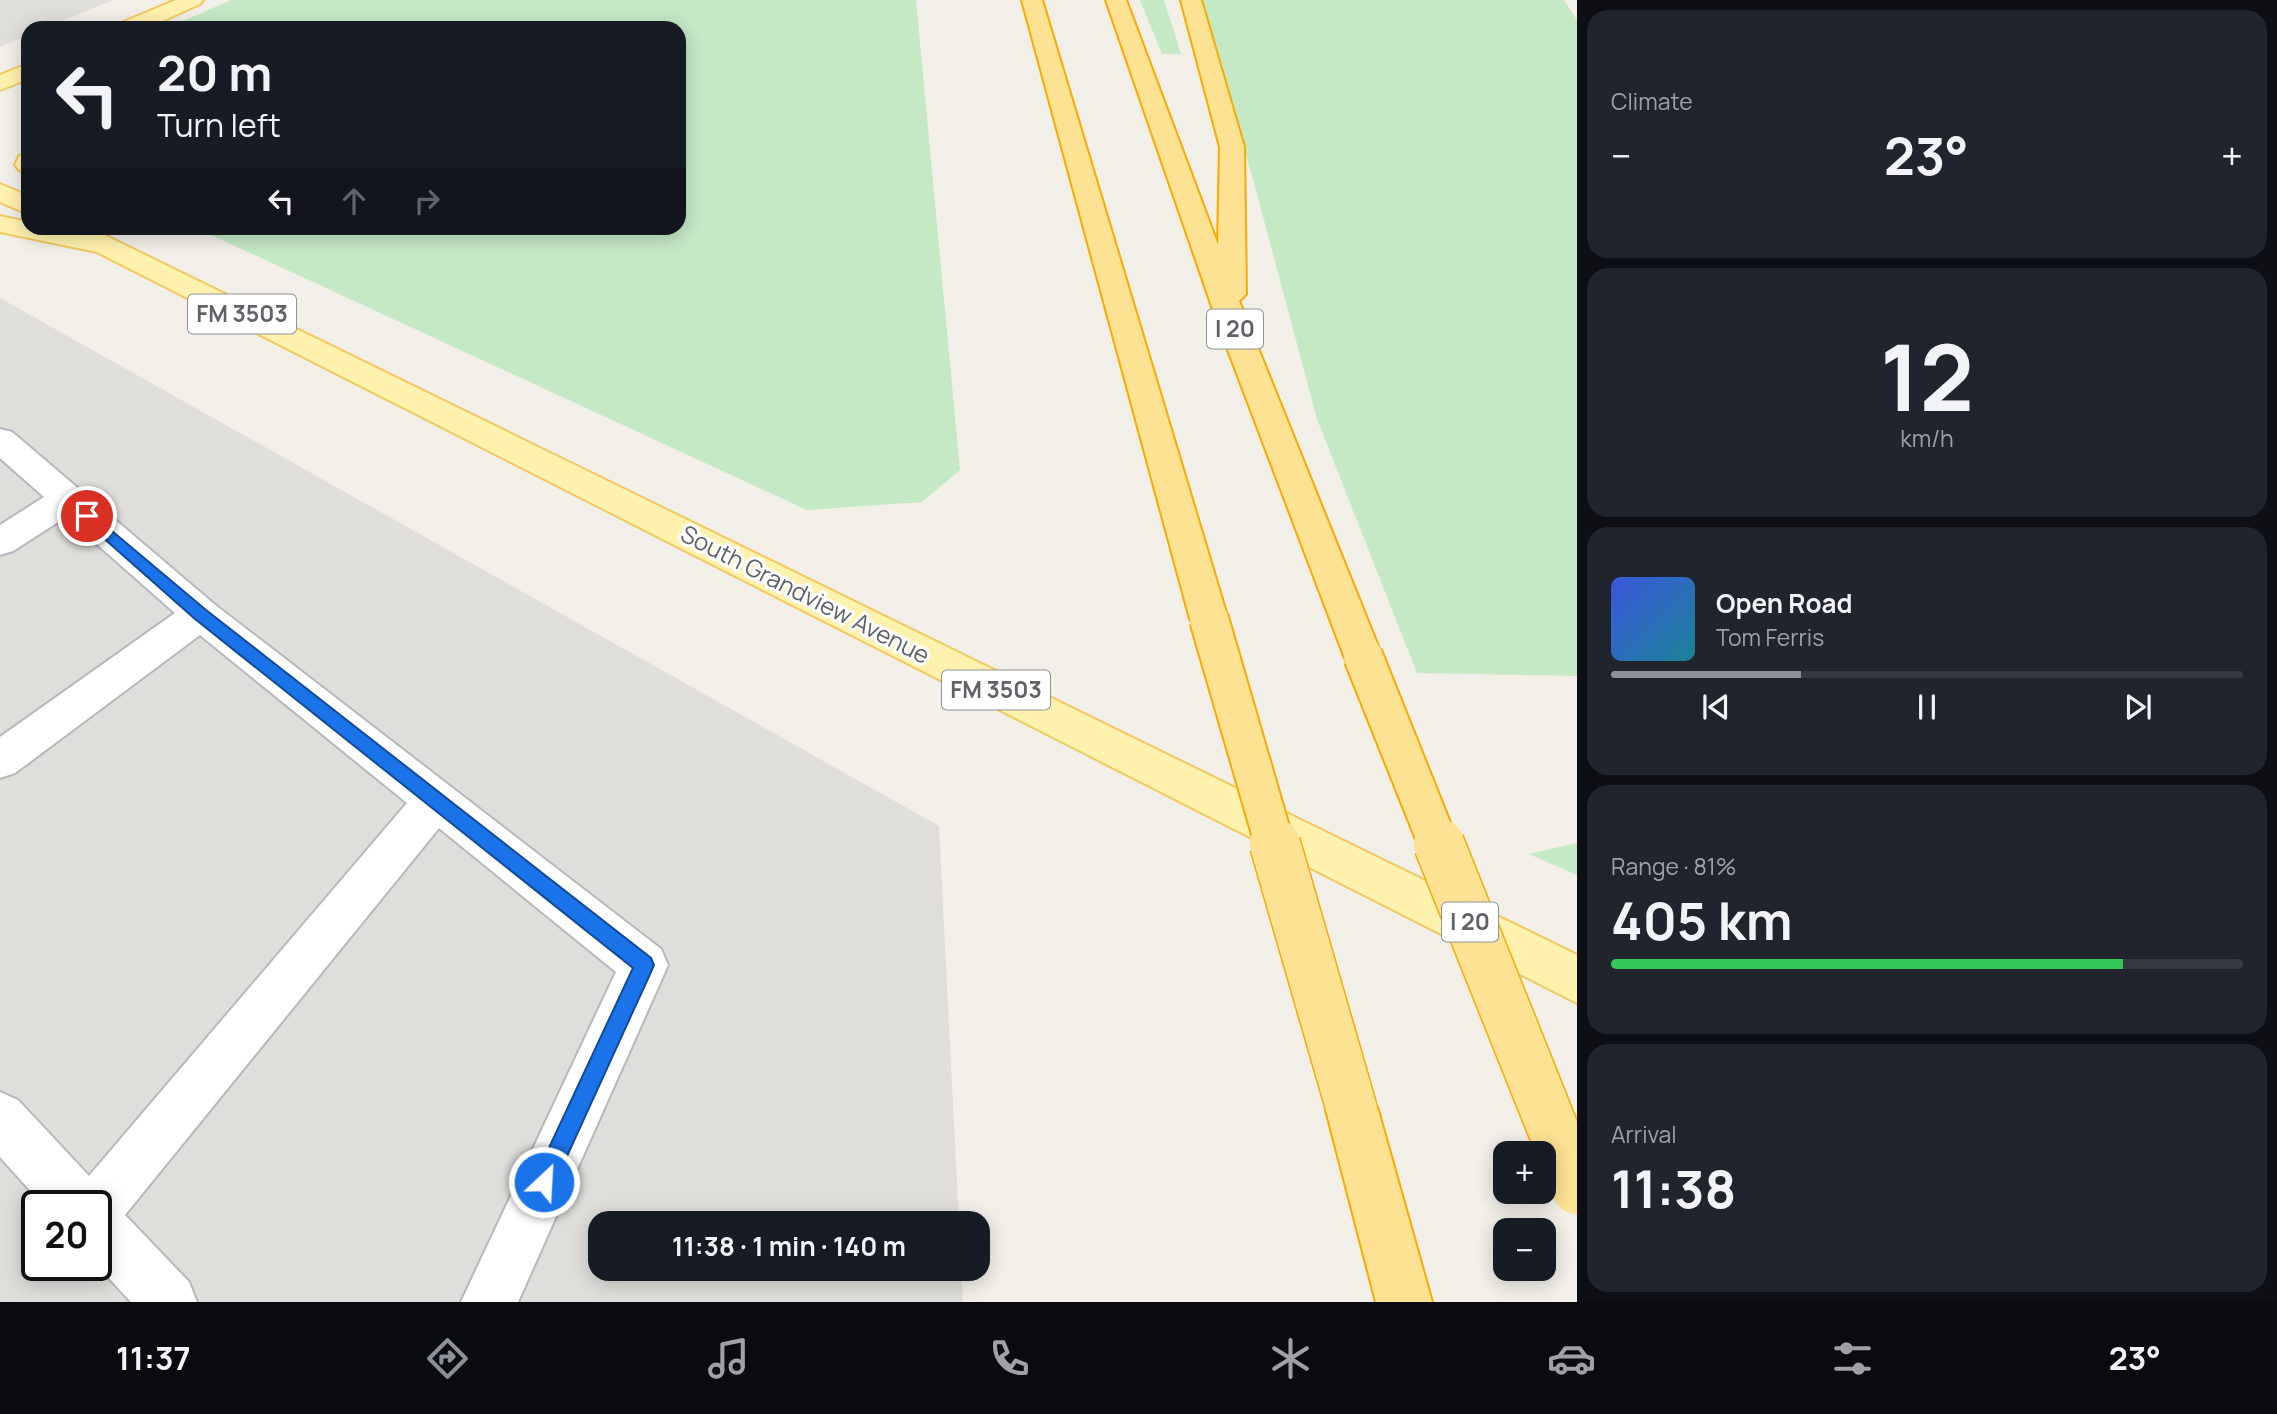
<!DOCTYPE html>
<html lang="en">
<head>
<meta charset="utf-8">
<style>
	:root { --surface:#171b24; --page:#20242c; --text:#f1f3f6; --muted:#9ea1a6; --line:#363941; --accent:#8c9099 }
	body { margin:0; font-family:Manrope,sans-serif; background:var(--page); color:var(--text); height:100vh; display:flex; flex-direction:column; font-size:26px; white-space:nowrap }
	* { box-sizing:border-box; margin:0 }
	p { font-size:23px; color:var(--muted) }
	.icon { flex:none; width:38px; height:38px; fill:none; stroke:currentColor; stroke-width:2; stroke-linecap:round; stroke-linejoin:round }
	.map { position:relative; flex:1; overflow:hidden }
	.panel { display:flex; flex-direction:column; gap:10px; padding:10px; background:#0d0f14; width:700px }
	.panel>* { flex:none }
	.guide { position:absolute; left:21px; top:21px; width:665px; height:214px; border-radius:21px; box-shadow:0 4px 18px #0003; background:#171b24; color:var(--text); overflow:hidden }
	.tools { position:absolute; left:1493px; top:1141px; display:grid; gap:14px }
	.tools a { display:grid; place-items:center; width:63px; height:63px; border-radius:14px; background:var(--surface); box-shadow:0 4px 18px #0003; font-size:35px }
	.speed { position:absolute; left:21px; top:1190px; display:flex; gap:14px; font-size:35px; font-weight:700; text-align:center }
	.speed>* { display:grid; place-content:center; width:91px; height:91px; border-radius:50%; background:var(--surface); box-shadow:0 4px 18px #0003; line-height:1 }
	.speed .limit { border:4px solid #111; border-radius:10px; background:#fff; color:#111 }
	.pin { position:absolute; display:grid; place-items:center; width:60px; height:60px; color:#fff; margin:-30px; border:4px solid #fff; border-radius:50%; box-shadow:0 2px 7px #0007 }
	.me { position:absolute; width:77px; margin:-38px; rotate:25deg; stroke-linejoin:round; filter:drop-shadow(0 0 5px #0008) }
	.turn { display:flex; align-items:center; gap:24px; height:147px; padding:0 21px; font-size:32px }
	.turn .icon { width:91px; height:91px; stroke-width:2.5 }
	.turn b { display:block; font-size:49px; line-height:60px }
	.lanes { display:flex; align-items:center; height:66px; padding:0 21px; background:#0003; justify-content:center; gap:35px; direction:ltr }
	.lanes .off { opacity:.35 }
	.big { font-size:52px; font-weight:700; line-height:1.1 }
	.panel .tile { flex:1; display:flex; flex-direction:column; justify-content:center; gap:10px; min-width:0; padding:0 24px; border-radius:21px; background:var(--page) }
	.panel .dial { align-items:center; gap:0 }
	.dial b { font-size:91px; line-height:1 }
	.song { display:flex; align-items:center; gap:21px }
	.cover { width:84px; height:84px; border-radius:10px; background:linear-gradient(135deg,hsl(230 70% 55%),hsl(190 70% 35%)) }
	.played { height:7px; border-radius:4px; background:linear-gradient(90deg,var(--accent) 30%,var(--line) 30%) }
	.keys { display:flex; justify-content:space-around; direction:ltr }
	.heat { display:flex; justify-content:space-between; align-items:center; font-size:38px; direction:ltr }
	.charge { height:10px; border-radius:5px; background:linear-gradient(90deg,#34c759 81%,var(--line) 0) }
	.trip { position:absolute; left:588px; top:1211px; width:402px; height:70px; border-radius:21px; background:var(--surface); box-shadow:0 4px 18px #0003; font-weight:700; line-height:70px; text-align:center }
	.menu { display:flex; height:112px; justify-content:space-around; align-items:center; background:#090b0e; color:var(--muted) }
	.menu .icon { width:49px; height:49px }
	.menu .active { color:var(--accent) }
	.menu b { font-size:32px; color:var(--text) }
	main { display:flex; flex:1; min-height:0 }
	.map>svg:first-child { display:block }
</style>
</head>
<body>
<main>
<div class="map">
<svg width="1577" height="1302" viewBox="0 0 1577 1302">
	<rect width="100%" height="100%" fill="#f1efe8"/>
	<path fill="#e0deda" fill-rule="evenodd" d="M 0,0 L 113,0 L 45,28 L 28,28 L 28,35 L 0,47 Z
		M 0,298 L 939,826 L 959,1223 L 600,1223 L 600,1269 L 961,1269 L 963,1302 L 0,1302 ZM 37,1206 L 96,1206 L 96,1265 L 37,1265 Z"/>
	<path fill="#c5e8c5" d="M 231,0 L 916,0 L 960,470 L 922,502 L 807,510 L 196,228 L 679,228 L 679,28 L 167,28 Z
		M 1140,0 L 1164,0 L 1181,54 L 1162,54 Z
		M 1202,0 L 1564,0 L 1577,20 L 1577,676 L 1417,673 L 1317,419 L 1253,179 Z
		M 1577,843 L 1577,875 L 1529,854 Z"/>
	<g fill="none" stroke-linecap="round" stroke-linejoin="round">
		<g stroke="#b5b8bc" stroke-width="4">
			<path id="minor" d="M 0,429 L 12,432 L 214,604 L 661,949 L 668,965 L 518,1302 L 461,1302 L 616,972 L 439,828 L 125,1215 L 189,1282 L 197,1302 L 131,1302 L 96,1264 L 96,1206 L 44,1206 L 0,1157 L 0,1092 L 18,1100 L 89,1176 L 407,803 L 200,635 L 15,773 L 0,778 L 0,737 L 175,613 L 66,517 L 13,551 L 0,555 L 0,525 L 44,497 L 0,458 Z"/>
		</g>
		<g stroke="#f2c960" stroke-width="4">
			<path id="major" d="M 176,0 L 203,0 L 200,4 L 147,28 L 118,28 L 121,23 Z
				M 28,64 L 28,79 L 0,90 L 0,75 Z
				M 28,153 L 28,173 L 19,170 L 15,165 L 19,156 Z
				M 0,184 L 28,196 L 28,214 L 0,202 Z
				M 0,216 L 28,222 L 28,228 L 90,228 L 1577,955 L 1577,1003 L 97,252 L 0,232 Z"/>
		</g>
		<g stroke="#f9ab00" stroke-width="4">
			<path id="highway" d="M 1022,0 L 1042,0 L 1228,619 L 1222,629 L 1209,634 L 1196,629 L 1190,619 Z
				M 1106,0 L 1126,0 L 1218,245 L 1220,147 L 1181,0 L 1201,0 L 1244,147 L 1246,294 L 1239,301 L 1382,656 L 1377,667 L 1363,671 L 1349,667 L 1344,656 L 1217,321 Z
				M 1352,1084 L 1370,1092 L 1378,1110 L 1432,1302 L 1376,1302 L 1326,1110 L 1334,1092 Z"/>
		</g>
		<use href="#minor" fill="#fff" fill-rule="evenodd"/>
		<use href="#major" fill="#fff2af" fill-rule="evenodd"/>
		<use href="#highway" fill="#fde293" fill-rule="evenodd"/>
		<g stroke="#f9ab00" stroke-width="42" stroke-linecap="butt">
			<path id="highway-bridge-far1" d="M 1209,619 L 1275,846
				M 1363,656 L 1439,846"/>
		</g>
		<g stroke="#f9ab00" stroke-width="53" stroke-linecap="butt">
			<path id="highway-bridge" d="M 1275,844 L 1352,1110
				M 1439,844 L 1577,1189"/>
		</g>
		<use href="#highway-bridge-far1" stroke="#fde293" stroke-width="38"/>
		<use href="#highway-bridge" stroke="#fde293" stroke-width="50"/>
	</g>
	<path fill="#1a73e8" stroke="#114b97" stroke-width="2" d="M 87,510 L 206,610 L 651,958 L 654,965 L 651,972 L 552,1189 L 544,1193 L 536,1189 L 533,1182 L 633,968 L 195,619 L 82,519 L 80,516 Z"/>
	<g text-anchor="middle" stroke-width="6" stroke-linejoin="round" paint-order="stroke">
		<g fill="#fff" stroke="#8f9295" stroke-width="2">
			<rect x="188" y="294.5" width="108" height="39" rx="5"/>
			<rect x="1207" y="309.5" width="56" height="39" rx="5"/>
			<rect x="942" y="670.5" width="108" height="39" rx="5"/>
			<rect x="1442" y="902.5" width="56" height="39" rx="5"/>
		</g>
		<g font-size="23" font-weight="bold" fill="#5f6368">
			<text x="242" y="322">FM 3503</text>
			<text x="1235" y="337">I 20</text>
			<text x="996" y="698">FM 3503</text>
			<text x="1470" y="930">I 20</text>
		</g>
		<g font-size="24" fill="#5f6368" stroke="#fff">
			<text transform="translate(805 595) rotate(27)" y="8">South Grandview Avenue</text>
		</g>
	</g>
</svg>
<div class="tools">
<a>+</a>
<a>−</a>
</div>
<div class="speed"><div class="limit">20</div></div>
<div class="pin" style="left:87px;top:516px;background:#d93025"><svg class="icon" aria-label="arrive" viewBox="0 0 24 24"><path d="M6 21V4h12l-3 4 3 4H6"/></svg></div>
<svg class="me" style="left:544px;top:1182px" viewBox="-20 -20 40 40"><circle r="17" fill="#1a73e8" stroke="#fff" stroke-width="3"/><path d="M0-11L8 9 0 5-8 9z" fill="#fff"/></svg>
<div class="trip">11:38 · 1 min · 140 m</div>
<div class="guide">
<div class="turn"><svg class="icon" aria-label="left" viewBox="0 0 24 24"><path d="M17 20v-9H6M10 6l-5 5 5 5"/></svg><div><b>20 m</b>Turn left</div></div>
<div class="lanes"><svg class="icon" aria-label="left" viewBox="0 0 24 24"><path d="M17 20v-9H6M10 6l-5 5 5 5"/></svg><svg class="icon off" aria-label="ahead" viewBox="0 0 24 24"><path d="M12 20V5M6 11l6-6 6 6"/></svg><svg class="icon off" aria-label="right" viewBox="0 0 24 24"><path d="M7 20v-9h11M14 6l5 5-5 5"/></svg></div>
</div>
</div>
<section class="panel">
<div class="tile"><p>Climate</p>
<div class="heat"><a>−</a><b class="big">23°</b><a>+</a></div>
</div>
<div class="tile dial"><b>12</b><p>km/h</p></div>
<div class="tile">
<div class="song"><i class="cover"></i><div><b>Open Road</b><p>Tom Ferris</p></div></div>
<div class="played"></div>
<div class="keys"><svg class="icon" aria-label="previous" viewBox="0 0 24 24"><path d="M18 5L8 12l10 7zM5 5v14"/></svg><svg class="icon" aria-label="pause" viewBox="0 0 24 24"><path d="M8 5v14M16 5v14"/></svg><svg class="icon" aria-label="next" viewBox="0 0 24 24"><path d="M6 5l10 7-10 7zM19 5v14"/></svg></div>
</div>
<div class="tile"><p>Range · 81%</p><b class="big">405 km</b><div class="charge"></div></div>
<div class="tile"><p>Arrival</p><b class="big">11:38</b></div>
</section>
</main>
<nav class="menu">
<b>11:37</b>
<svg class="icon active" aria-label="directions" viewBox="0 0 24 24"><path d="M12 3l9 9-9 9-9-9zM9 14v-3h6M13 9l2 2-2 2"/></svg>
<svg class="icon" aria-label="music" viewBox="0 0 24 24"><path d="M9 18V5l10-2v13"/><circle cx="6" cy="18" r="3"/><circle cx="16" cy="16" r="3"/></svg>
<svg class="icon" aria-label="phone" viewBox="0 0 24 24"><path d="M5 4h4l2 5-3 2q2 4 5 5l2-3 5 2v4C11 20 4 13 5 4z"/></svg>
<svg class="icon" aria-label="climate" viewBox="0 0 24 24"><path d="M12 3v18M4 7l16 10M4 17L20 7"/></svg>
<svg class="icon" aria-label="car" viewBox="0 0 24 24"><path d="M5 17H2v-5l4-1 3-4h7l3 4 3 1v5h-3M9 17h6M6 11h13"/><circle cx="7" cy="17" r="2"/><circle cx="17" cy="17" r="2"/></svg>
<svg class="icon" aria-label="filters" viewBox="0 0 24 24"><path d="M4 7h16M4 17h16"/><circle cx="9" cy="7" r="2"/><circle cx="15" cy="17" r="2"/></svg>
<b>23°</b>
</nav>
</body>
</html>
